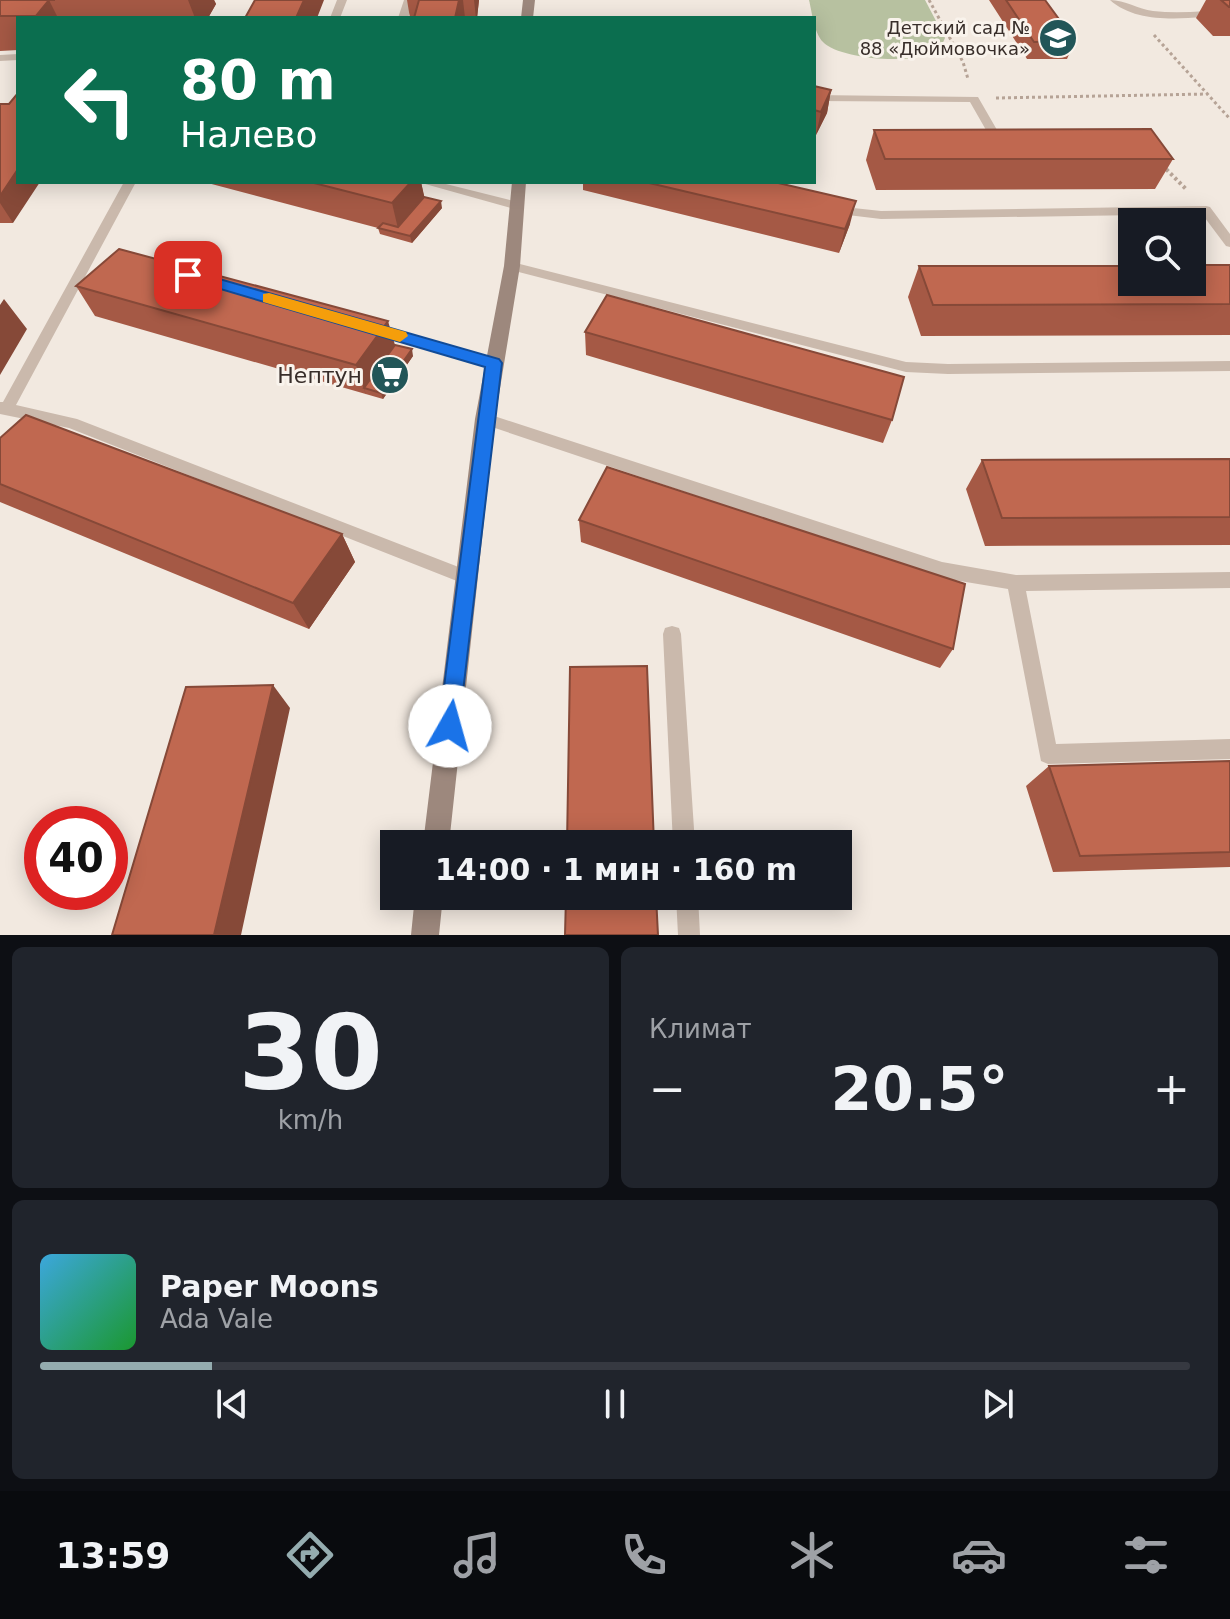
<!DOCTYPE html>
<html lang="ru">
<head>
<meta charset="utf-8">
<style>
	:root { --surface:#171b24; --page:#20242c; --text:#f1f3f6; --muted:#9ea1a6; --line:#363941; --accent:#94acaf }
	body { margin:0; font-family:"DejaVu Sans",sans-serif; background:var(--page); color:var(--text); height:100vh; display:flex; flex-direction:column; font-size:30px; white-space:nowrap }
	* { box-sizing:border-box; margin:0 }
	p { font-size:26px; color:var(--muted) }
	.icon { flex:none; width:44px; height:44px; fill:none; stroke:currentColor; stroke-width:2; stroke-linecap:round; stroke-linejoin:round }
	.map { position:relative; height:935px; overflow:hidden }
	.sheet { display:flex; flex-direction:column; gap:12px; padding:12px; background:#0d0f14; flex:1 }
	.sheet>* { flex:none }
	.hud { position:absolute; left:16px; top:16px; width:800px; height:168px; border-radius:0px; box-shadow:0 4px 20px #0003; background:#0b6e4f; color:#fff; overflow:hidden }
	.tools { position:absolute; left:1118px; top:208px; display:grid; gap:16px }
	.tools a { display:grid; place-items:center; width:88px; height:88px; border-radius:0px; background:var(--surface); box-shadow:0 4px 20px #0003; font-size:40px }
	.speed { position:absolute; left:24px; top:806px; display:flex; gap:16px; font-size:40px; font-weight:700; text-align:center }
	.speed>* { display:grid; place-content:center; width:104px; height:104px; border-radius:50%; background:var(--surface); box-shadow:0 4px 20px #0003; line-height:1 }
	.speed .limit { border:12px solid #d22; background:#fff; color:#111 }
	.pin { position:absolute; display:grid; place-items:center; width:68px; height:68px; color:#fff; margin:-34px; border-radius:16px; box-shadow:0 4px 12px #0006 }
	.me { position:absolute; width:88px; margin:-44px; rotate:7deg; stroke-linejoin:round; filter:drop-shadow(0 0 6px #0008) }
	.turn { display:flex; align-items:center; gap:28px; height:168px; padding:0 32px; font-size:36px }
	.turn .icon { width:104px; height:104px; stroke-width:2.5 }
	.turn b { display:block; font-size:56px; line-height:68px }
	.big { font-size:60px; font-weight:700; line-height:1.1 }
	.sheet .tile { flex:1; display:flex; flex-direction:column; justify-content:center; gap:12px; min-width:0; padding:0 28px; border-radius:12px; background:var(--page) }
	.sheet .dial { align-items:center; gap:0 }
	.dial b { font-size:104px; line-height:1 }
	.song { display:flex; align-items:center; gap:24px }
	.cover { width:96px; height:96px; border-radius:12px; background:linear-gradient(135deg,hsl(200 70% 55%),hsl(130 70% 35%)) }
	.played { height:8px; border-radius:4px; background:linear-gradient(90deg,var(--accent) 15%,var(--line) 15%) }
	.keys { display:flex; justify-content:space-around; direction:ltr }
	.heat { display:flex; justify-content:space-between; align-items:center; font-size:44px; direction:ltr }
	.sheet .tiles { flex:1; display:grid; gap:12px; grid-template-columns:1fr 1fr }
	.tile:last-child { grid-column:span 2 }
	.trip { position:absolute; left:380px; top:830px; width:472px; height:80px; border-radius:0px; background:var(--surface); box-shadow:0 4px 20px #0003; font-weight:700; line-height:80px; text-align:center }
	.dock { display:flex; height:128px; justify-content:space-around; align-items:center; background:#090b0e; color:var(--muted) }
	.dock .icon { width:56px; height:56px }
	.dock .on { color:var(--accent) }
	.dock b { font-size:36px; color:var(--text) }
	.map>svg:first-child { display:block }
</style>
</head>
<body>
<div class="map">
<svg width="1230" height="935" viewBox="0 0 1230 935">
	<rect width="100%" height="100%" fill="#f2e9e0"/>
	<path fill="#b7c1a0" d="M 809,0 L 925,0 L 945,38 C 943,42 942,46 939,49 C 920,66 840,60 823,42 C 814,33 812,12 809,0 Z"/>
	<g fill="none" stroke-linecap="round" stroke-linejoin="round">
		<path stroke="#b6a396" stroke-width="3" stroke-dasharray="3 3" stroke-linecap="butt" d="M 929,0 L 963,62 L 968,79
			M 1154,35 L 1230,119
			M 996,98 L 1207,94"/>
		<path stroke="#b6a396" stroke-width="4" stroke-dasharray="3 3" stroke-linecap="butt" d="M 1162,165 L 1186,189"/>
		<path fill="#cab9ac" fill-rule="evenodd" d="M 337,0 L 347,0 L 340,18 L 330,18 Z
			M 404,0 L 414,0 L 408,18 L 398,18 Z
			M 1110,0 C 1125,0 1138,9 1153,11 C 1179,14 1205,11 1230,9 L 1230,15 C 1193,17 1140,27 1110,0 Z
			M 18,54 L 18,60 L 0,61 L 0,55 Z
			M 814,95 L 978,97 L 1008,149 L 998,151 L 970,102 L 814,101 Z
			M 124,182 L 136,182 L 16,405 L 77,419 L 474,573 L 477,578 L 474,583 L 468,586 L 462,583 L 69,428 L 0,414 L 0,402 L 3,402 Z
			M 418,182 L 438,182 L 522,203 L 524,206 L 518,210 Z
			M 835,206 L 881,211 L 1206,206 L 1210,207 L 1230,234 L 1230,247 L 1226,246 L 1202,214 L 881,219 L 831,213 L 829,210 Z
			M 512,262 L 906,362 L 948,364 L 1230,361 L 1230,371 L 948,374 L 906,372 L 507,269 L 507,263 Z
			M 371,323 L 499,359 L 501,363 L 494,368 L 366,331 L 364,328 L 366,325 Z
			M 485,413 L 942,562 L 1016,575 L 1230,572 L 1230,588 L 1026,591 L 1056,744 L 1230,739 L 1230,759 L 1048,764 L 1041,761 L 1008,589 L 942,578 L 480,423 L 477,419 L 480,415 Z
			M 672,626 L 679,628 L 681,634 L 695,844 L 673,844 L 663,634 L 665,628 Z
			M 676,896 L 698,896 L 700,935 L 678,935 Z"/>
		<path fill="#9d887d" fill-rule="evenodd" d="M 523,0 L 535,0 L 533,18 L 521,18 Z
			M 512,182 L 526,182 L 520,266 L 495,419 L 449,844 L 423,844 L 475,419 L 504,266 Z
			M 415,896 L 443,896 L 439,935 L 411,935 Z"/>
	</g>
	<path fill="#a55945" d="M 0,0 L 214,0 L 216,4 L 208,18 L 18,18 L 18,50 L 0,51 Z
		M 407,0 L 479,0 L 477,18 L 410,18 Z
		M 989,0 L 1045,0 L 1075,41 L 1067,59 L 1027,59 Z
		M 1206,0 L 1230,0 L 1230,36 L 1213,36 L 1196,18 Z
		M 814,86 L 831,90 L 827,113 L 816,135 L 814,134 Z
		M 0,104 L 13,223 L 0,223 Z
		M 874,130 L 1173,159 L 1155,189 L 876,190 L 866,160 Z
		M 204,182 L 421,182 L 424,197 L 442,208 L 412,243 L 380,234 L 378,228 Z
		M 583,182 L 774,182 L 850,224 L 839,253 L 583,190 Z
		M 1230,265 L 1230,335 L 921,336 L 908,297 L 919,266 Z
		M 76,286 L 395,345 L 413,356 L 383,399 L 95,316 Z
		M 585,332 L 892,420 L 883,443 L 586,355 Z
		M 0,438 L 342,534 L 355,562 L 309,629 L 0,502 Z
		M 1230,459 L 1230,545 L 985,546 L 966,489 L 982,460 Z
		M 579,520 L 953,649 L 940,668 L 581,542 Z
		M 1230,761 L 1230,867 L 1053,872 L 1026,786 L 1049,766 Z"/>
	<path fill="#864938" d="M 49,0 L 58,18 L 37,18 L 36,16 Z
		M 188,0 L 214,0 L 216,4 L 208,18 L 195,18 Z
		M 304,0 L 324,0 L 317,18 L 296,18 Z
		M 459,0 L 463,0 L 465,18 L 455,18 Z
		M 474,0 L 479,0 L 477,18 L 476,18 Z
		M 831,90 L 827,113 L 816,135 L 821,112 Z
		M 18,169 L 18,182 L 40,182 L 13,223 L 0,203 L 0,196 Z
		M 411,182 L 421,182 L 426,204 L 399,233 L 392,203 Z
		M 441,201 L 442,208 L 412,243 L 410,236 Z
		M 856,201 L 850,224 L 839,253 L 845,229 Z
		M 4,299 L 27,329 L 0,375 L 0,305 Z
		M 388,321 L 397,352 L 364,388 L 366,395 L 356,365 Z
		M 412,349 L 413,356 L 383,399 L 381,393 Z
		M 342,534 L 355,562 L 309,629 L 293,603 Z
		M 273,685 L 290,708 L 241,935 L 214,935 Z"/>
	<path fill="#c06850" stroke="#864938" stroke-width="2" d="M 0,0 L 55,0 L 49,0 L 36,16 L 0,16 Z
		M 255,0 L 304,0 L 296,18 L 245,18 Z
		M 419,0 L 459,0 L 455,18 L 414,18 Z
		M 1006,0 L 1045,0 L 1075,41 L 1034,42 Z
		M 1221,0 L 1230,0 L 1230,7 L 1229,7 Z
		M 814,86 L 831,90 L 821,112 L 814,110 Z
		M 18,93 L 18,169 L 0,196 L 0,104 L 9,104 Z
		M 1151,129 L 1173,159 L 885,159 L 874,130 Z
		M 310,182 L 411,182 L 392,203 Z
		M 645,182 L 774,182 L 856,201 L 845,229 Z
		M 424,197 L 441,201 L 410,236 L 378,228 L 383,223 L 398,227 Z
		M 119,249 L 388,321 L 356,365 L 76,286 Z
		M 1192,265 L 1230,265 L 1230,304 L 933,305 L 919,266 L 1132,266 L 1132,282 L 1192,282 Z
		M 607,295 L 904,377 L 892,420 L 585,332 Z
		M 395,345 L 412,349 L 381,393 L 364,388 Z
		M 26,415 L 342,534 L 293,603 L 0,484 L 0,438 Z
		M 1230,459 L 1230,517 L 1002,518 L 982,460 Z
		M 607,467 L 965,584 L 953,649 L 579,520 Z
		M 647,666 L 654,844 L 567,844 L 570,667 Z
		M 273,685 L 214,935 L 112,935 L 186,687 Z
		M 1230,761 L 1230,852 L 1080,856 L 1049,766 Z
		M 566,896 L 656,896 L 658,935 L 565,935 Z"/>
	<path fill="#1a73e8" stroke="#114b97" stroke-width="2" d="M 188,270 L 499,359 L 502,363 L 458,734 L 450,737 L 442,734 L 439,726 L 485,367 L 183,278 L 181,275 Z"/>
	<path fill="#f59e0b" d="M 269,293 L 406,332 L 408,336 L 400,342 L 263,302 L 263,294 Z"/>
	<defs>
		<g id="school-disc" transform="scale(2)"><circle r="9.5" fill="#225658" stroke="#f9f3ec"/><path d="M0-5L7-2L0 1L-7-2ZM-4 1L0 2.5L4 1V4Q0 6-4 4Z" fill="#fff"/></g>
		<g id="supermarket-disc" transform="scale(2)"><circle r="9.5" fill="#225658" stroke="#f9f3ec"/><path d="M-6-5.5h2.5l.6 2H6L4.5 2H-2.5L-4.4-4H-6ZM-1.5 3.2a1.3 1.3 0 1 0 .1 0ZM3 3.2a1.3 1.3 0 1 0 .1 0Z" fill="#fff"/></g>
	</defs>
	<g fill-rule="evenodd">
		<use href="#school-disc" x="1058" y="38"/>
		<use href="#supermarket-disc" x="390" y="375"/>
	</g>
	<g text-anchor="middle" stroke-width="6" stroke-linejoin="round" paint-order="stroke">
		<g font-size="18" fill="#382e2a" stroke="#f9f3ec" text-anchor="end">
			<text x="1030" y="34">Детский сад №<tspan x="1030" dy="21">88 «Дюймовочка»</tspan></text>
		</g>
		<g font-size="22" fill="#382e2a" stroke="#f9f3ec" text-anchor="end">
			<text x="362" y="383">Нептун</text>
		</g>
	</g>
</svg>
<div class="tools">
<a><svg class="icon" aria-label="search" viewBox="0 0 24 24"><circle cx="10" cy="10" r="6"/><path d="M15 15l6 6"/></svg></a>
</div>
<div class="speed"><div class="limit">40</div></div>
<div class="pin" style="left:188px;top:275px;background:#d93025"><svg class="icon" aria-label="arrive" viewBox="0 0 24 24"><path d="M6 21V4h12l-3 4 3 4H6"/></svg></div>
<svg class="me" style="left:450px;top:726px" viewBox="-20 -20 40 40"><circle r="19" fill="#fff"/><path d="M0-13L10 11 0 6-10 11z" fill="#1a73e8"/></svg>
<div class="trip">14:00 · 1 мин · 160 m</div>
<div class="hud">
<div class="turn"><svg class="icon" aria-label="left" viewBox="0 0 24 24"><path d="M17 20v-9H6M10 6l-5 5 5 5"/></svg><div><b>80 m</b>Налево</div></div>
</div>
</div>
<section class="sheet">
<div class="tiles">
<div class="tile dial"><b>30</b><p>km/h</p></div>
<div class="tile"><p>Климат</p>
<div class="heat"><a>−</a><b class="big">20.5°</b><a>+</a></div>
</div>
<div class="tile">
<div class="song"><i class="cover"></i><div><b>Paper Moons</b><p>Ada Vale</p></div></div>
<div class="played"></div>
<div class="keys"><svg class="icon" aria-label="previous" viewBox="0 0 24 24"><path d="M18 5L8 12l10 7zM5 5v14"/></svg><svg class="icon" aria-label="pause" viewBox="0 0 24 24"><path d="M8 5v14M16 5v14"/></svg><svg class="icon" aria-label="next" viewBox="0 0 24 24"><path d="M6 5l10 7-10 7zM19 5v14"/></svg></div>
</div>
</div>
</section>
<nav class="dock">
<b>13:59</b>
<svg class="icon on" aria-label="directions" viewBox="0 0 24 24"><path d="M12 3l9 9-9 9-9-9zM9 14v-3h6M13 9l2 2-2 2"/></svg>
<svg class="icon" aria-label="music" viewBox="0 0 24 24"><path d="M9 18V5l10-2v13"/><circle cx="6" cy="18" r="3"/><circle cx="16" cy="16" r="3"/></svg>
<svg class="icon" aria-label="phone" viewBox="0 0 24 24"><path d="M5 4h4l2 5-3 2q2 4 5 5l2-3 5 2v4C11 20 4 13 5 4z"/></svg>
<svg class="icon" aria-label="climate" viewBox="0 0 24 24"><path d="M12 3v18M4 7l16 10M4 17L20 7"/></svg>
<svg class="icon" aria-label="car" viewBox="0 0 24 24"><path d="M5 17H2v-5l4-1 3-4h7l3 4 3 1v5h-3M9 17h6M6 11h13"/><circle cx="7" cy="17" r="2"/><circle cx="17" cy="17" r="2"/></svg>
<svg class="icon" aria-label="filters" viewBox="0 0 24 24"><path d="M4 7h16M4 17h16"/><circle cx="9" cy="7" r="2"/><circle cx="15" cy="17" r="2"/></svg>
</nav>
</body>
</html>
